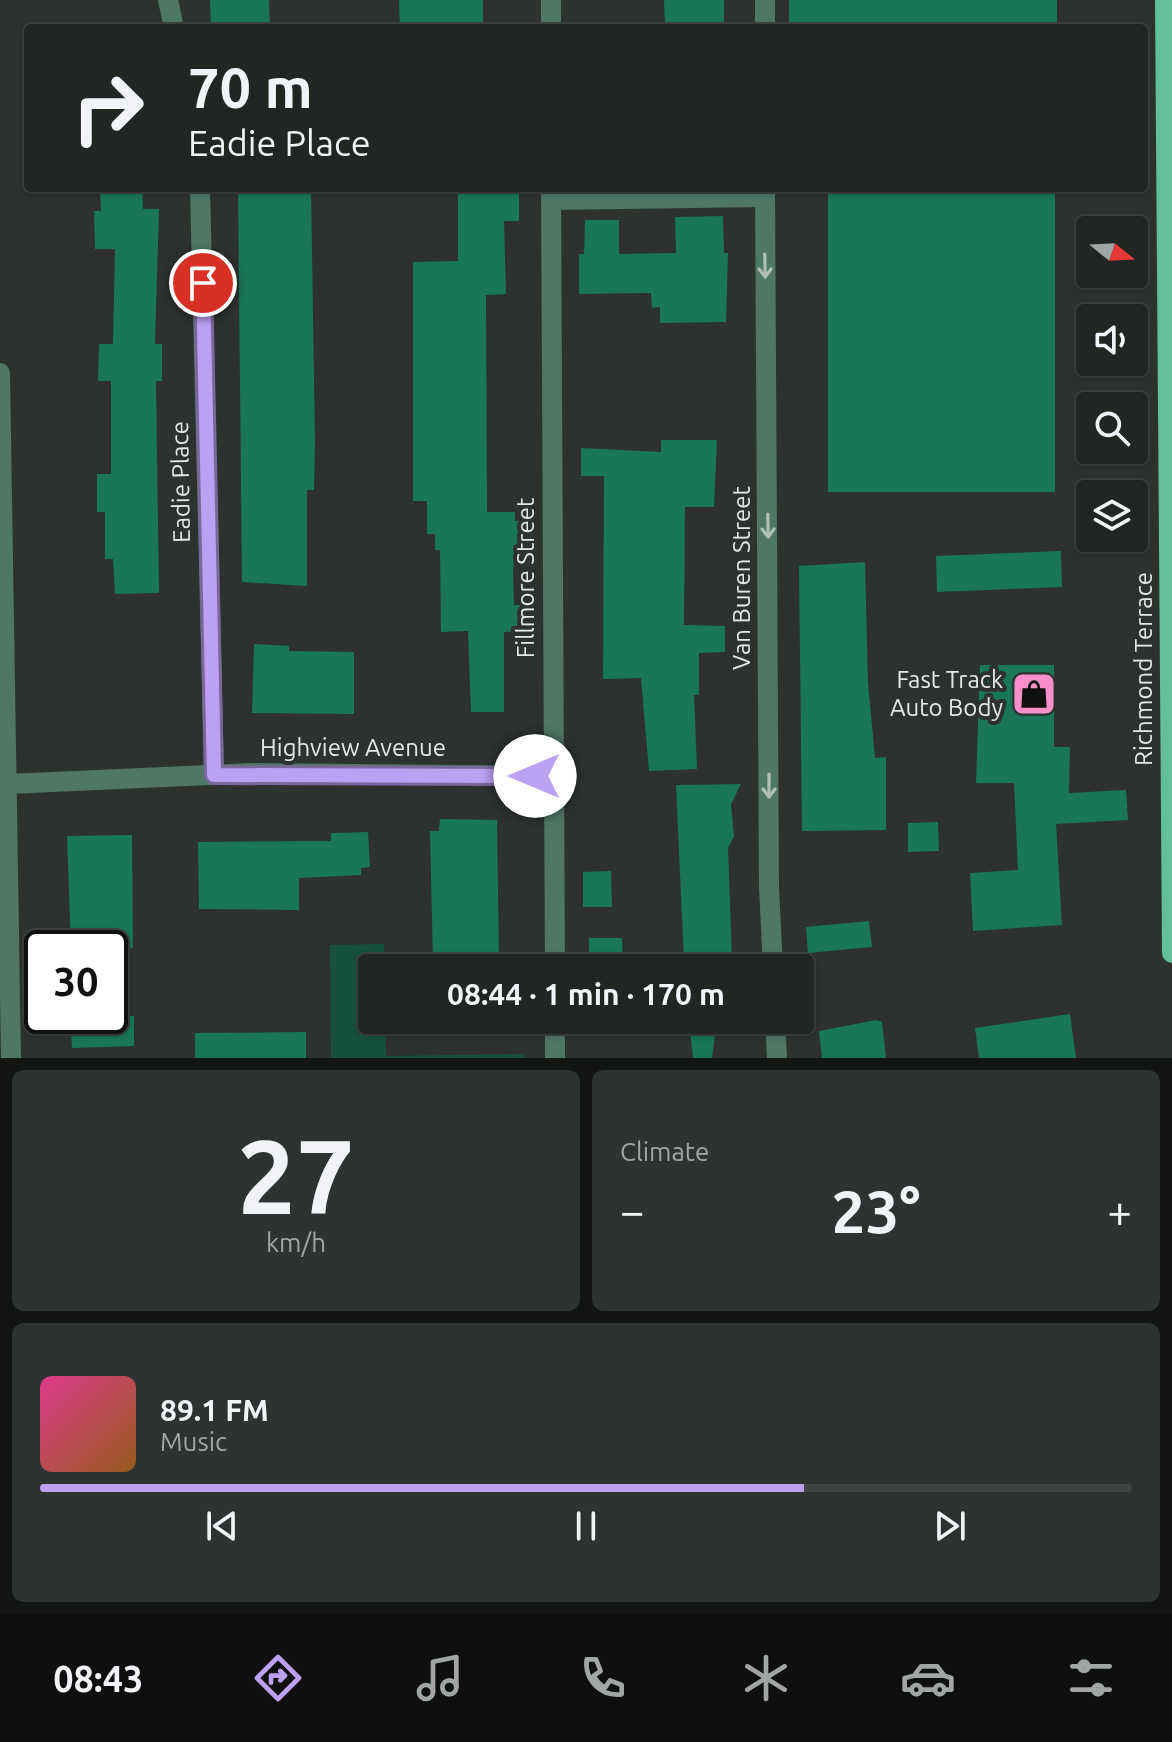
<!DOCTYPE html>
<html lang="en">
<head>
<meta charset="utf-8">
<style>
	:root { --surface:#222623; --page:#2e3230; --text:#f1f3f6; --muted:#a2a5a6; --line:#3f4341; --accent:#bca0f2 }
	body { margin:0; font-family:Ubuntu,sans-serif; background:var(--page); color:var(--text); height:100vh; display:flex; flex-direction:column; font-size:30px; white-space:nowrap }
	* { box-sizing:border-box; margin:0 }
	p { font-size:26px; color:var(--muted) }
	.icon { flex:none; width:44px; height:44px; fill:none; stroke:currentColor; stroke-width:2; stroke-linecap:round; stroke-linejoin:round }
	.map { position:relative; height:1058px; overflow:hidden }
	.drawer { display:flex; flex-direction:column; gap:12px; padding:12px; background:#131513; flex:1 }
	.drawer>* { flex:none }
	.hud { position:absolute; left:24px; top:24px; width:1124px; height:168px; border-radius:8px; box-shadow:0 2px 6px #0004,0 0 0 2px var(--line); background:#222623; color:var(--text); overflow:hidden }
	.needle { width:52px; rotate:108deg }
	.controls { position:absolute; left:1076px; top:216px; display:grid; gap:16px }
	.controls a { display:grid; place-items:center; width:72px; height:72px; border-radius:8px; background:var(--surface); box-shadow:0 2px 6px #0004,0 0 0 2px var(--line); font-size:40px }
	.speed { position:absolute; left:24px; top:930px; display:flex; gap:16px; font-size:40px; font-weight:700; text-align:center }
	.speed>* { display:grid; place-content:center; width:104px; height:104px; border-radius:50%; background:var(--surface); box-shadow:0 2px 6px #0004,0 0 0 2px var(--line); line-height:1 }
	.speed .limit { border:4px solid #111; border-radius:12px; background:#fff; color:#111 }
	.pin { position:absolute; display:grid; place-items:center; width:68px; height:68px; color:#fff; margin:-34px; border:4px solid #fff; border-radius:50%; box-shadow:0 2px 8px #0007 }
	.me { position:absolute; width:88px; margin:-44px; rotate:270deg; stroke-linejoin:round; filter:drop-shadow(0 0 6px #0008) }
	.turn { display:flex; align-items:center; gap:28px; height:168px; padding:0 32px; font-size:36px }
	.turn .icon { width:104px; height:104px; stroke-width:2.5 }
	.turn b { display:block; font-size:56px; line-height:68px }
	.big { font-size:60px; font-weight:700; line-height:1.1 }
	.drawer .widget { flex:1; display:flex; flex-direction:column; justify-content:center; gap:12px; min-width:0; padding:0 28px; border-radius:12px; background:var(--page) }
	.drawer .dial { align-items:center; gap:0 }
	.dial b { font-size:104px; line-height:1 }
	.song { display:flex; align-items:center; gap:24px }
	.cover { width:96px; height:96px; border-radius:12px; background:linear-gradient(135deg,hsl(330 70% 55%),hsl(30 70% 35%)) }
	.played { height:8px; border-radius:4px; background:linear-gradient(90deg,var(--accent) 70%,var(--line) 70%) }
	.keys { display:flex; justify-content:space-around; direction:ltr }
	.heat { display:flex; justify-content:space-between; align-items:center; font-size:44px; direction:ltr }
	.drawer .tiles { flex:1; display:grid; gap:12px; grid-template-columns:1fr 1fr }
	.widget:last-child { grid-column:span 2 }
	.trip { position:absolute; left:358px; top:954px; width:456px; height:80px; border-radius:8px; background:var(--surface); box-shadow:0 2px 6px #0004,0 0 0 2px var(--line); font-weight:700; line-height:80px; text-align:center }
	.tabs { display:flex; height:128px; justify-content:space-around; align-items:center; background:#0e0f0e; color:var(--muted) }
	.tabs .icon { width:56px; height:56px }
	.tabs .selected { color:var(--accent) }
	.tabs b { font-size:36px; color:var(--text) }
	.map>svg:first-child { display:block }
</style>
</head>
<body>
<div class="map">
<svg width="1172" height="1058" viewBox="0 0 1172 1058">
	<rect width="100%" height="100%" fill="#2d322f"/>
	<path fill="#17513d" d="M 384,944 L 384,968 L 372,968 L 372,1020 L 385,1020 L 386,1056 L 524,1054 L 524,1058 L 331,1058 L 330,945 Z"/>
	<path fill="#197658" d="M 210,0 L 269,0 L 270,27 L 211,28 Z
		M 399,0 L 483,0 L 483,28 L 400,28 Z
		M 664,0 L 724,0 L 724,27 L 665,28 Z
		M 789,0 L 1057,0 L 1057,28 L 789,28 Z
		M 100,188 L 142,188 L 143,209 L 159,209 L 155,344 L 162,344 L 162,381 L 156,381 L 159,593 L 115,594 L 113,559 L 105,559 L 105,512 L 97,512 L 97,474 L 111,474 L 111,381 L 98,381 L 99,344 L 113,344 L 115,249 L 95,249 L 94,211 L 101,211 Z
		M 238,188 L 311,188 L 315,442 L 314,490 L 307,490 L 307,586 L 242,582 Z
		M 458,188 L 519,188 L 519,221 L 504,221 L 506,294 L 486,295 L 487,512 L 515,512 L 515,521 L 523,521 L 523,545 L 515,545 L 513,573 L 514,605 L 524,605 L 524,631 L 504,632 L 504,712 L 471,712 L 468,631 L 441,632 L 440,550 L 435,550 L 435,534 L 427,534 L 427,501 L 413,501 L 413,262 L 458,261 Z
		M 828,188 L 1055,188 L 1055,492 L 828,492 Z
		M 723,216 L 724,253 L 728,253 L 726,322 L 660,323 L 660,307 L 652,308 L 651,293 L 579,294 L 579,254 L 584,254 L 585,220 L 619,220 L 619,254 L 676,253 L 675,217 Z
		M 661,440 L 717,440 L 714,507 L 685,507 L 684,625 L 725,626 L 725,652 L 699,653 L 699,695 L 694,695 L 697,769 L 649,771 L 641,678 L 603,679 L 604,476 L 581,476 L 581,448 L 661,452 Z
		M 1061,551 L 1062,587 L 937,592 L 936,556 Z
		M 865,562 L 868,683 L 875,758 L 886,757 L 886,830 L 802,831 L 799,566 Z
		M 254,644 L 289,646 L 289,651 L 354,652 L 354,714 L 252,713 Z
		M 980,665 L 1054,665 L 1054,747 L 1070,747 L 1069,793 L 1126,790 L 1128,820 L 1056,824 L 1062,925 L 973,931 L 970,873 L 1018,870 L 1014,783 L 976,783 Z
		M 741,784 L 731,804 L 734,837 L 728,848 L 732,956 L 684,961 L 676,785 Z
		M 440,819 L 497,820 L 499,963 L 464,963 L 464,968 L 439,968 L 440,964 L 433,964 L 430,831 L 439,831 Z
		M 938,822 L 939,851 L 908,852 L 908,823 Z
		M 368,832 L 370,867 L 361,868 L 361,875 L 299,878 L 299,910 L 199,909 L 198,842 L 331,841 L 331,833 Z
		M 132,835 L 133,948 L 71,948 L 67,836 Z
		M 611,871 L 612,907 L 583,907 L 583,872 Z
		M 869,921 L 872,947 L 808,953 L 806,927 Z
		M 589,938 L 622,938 L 623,968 L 589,968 Z
		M 1070,1014 L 1076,1058 L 979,1058 L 975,1028 Z
		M 70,1016 L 134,1016 L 134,1046 L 72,1048 Z
		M 689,1020 L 717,1020 L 712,1058 L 693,1058 Z
		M 876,1020 L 882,1022 L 886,1058 L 822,1058 L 819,1031 Z
		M 306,1032 L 306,1058 L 195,1058 L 195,1033 Z"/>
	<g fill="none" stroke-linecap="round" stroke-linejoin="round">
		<path stroke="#4e7766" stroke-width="20" d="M 168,0 L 174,28
			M 551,0 L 551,28
			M 765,0 L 765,28
			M 200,188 L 214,775
			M 551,188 L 555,968
			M 765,188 L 769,887 L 773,968
			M 551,200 L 765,197
			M 0,373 L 11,1058
			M 8,784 L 253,773 L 553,776
			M 555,1020 L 555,1058
			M 775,1020 L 777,1058"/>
		<path stroke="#63be9b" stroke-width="20" d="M 1165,0 L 1172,953"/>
	</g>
	<defs><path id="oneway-shaft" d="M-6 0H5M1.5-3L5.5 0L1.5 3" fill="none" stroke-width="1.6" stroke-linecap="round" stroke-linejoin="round" transform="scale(2)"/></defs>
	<g stroke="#b0c0b9">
		<use href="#oneway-shaft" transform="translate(765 266) rotate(89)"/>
		<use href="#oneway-shaft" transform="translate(768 526) rotate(89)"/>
		<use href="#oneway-shaft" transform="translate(769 786) rotate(90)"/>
	</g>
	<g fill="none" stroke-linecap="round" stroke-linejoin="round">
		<g stroke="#7a689d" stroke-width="20">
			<path id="route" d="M 203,283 L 214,775 L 535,776"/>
		</g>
		<use href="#route" stroke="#bca0f2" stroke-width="14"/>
	</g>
	<defs>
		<g id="shop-square" transform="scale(2.3)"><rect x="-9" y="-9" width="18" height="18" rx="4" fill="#f98fca" stroke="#2d322f"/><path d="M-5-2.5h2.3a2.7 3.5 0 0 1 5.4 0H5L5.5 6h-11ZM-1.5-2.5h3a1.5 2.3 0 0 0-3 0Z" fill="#111"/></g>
	</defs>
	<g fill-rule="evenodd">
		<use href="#shop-square" x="1034" y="694"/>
	</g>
	<g text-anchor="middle" stroke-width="8" stroke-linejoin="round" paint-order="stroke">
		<g font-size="24" fill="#e4e7e6" stroke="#2d322f">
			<text transform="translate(181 482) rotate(-91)" y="8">Eadie Place</text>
			<text transform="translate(526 578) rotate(-90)" y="8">Fillmore Street</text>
			<text transform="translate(742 578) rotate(-90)" y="8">Van Buren Street</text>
			<text transform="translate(1144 669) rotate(-90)" y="8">Richmond Terrace</text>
			<text x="353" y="756">Highview Avenue</text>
		</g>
		<g font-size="24" fill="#e4e7e6" stroke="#2d322f" text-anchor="end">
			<text x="1003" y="688">Fast Track<tspan x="1003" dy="28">Auto Body</tspan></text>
		</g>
	</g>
</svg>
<div class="controls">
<a><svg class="needle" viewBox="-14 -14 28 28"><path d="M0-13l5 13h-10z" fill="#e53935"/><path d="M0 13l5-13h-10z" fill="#a2a5a6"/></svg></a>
<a><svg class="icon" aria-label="sound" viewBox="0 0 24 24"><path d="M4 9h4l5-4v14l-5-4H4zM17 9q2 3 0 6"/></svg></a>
<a><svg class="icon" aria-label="search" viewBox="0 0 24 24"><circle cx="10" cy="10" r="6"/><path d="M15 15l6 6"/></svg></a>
<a><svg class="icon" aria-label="layers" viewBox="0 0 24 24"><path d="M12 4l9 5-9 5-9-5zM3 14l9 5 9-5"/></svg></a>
</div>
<div class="speed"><div class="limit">30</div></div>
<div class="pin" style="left:203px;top:283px;background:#d93025"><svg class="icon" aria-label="arrive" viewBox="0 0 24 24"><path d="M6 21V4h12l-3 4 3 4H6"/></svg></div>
<svg class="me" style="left:535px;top:776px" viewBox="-20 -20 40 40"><circle r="19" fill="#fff"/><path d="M0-13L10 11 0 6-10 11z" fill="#bca0f2"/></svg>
<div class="trip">08:44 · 1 min · 170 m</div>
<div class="hud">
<div class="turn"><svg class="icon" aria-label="right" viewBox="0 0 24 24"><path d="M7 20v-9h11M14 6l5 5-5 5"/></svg><div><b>70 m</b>Eadie Place</div></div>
</div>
</div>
<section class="drawer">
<div class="tiles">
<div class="widget dial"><b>27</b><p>km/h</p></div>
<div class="widget"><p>Climate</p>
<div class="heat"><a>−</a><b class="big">23°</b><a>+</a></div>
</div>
<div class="widget">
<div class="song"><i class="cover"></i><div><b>89.1 FM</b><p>Music</p></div></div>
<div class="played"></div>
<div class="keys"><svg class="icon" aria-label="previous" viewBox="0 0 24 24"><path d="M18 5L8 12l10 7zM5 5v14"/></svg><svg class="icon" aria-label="pause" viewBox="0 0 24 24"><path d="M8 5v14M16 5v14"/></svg><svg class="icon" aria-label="next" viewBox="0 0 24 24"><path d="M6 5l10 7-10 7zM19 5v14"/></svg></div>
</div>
</div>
</section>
<nav class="tabs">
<b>08:43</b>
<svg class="icon selected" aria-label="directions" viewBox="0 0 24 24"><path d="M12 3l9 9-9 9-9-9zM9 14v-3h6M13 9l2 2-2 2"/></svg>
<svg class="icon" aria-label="music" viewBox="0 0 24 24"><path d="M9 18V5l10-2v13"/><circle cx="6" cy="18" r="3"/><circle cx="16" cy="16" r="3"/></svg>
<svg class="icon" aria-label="phone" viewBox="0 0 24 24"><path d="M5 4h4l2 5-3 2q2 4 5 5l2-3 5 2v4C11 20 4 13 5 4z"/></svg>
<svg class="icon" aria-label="climate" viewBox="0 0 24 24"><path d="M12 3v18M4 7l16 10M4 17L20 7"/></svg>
<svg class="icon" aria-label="car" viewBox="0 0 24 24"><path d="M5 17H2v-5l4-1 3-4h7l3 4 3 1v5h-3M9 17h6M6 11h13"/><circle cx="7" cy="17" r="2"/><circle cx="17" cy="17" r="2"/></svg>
<svg class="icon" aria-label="filters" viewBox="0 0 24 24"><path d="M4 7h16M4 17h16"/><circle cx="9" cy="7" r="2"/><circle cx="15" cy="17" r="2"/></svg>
</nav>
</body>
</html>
